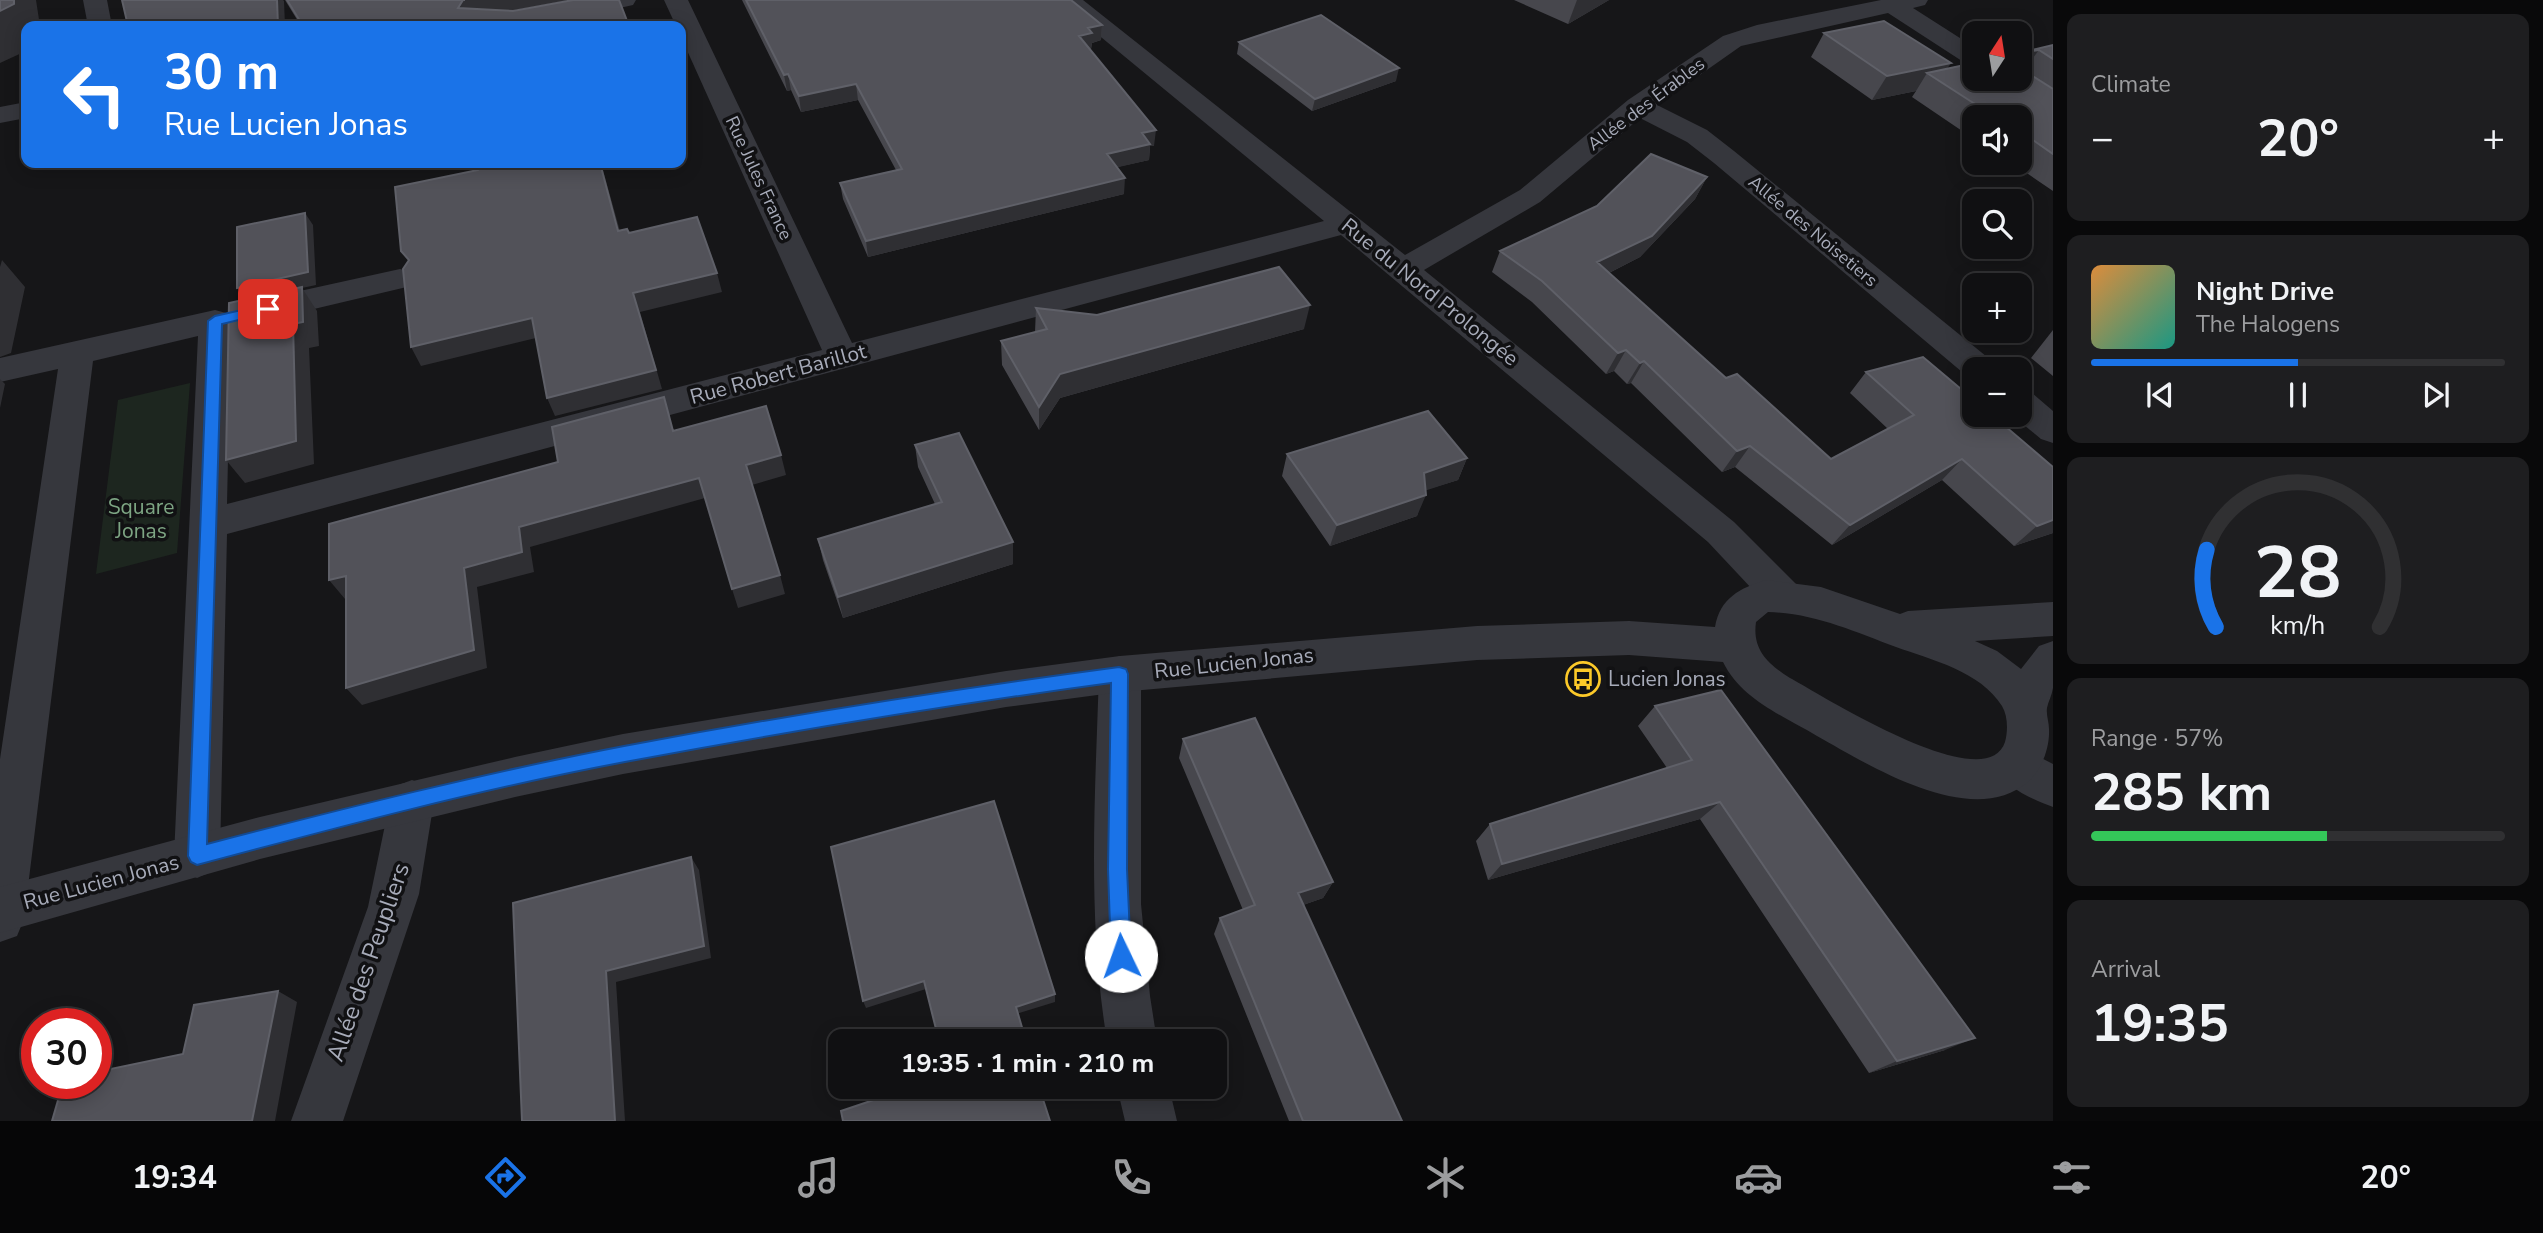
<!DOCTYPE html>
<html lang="en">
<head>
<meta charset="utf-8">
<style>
	:root { --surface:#101012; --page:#1e1e20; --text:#f1f3f6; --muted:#9c9d9f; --line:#303032; --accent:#1a73e8 }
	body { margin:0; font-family:"Nunito Sans",sans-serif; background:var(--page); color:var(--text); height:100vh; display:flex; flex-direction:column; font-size:26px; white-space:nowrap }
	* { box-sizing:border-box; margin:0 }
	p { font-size:23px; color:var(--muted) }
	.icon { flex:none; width:38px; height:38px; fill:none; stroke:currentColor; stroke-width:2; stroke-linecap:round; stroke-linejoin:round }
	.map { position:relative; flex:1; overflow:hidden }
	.side { display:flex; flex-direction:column; gap:14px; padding:14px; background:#09090a; width:490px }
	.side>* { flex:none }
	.guide { position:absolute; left:21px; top:21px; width:665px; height:147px; border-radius:14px; box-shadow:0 4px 18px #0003,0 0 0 2px var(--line); background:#1a73e8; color:#fff; overflow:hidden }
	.needle { width:46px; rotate:12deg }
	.fabs { position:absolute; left:1962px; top:21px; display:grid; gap:14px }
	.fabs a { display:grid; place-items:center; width:70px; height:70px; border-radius:14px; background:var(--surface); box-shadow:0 4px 18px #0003,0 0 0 2px var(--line); font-size:35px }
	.speed { position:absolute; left:21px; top:1008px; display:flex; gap:14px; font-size:35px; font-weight:700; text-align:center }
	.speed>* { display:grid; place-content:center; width:91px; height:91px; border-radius:50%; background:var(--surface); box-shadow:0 4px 18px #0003,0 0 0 2px var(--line); line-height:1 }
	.speed .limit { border:10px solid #d22; background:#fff; color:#111 }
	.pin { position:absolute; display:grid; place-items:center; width:60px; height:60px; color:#fff; margin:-30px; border-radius:14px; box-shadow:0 4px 10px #0006 }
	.me { position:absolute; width:77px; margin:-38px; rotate:357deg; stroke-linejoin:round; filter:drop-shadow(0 0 5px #0008) }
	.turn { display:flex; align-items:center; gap:24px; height:147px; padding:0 28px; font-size:32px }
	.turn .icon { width:91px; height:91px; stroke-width:2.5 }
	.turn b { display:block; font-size:49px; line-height:60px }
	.big { font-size:52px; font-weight:700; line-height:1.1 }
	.side .widget { flex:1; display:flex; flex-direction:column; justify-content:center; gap:10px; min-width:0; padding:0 24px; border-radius:14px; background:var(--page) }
	.side .dial { align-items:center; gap:0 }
	.dial svg { height:182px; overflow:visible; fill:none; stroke:var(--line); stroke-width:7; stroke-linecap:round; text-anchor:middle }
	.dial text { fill:var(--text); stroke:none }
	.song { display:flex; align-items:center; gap:21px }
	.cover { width:84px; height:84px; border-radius:10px; background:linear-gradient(135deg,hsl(30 70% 55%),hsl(170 70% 35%)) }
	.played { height:7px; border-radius:4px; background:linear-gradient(90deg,var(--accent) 50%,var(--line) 50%) }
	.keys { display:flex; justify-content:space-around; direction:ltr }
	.heat { display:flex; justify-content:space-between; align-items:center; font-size:38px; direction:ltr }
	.charge { height:10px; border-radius:5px; background:linear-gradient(90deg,#34c759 57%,var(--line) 0) }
	.trip { position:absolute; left:828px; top:1029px; width:399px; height:70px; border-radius:14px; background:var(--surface); box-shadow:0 4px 18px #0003,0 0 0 2px var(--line); font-weight:700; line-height:70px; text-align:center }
	.dock { display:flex; height:112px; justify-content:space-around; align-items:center; background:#060607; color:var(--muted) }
	.dock .icon { width:49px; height:49px }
	.dock .on { color:var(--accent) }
	.dock b { font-size:32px; color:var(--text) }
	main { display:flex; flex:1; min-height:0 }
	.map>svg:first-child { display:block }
</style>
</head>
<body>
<main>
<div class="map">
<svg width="2053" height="1121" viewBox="0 0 2053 1121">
	<rect width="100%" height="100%" fill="#161618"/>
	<path fill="#1d261f" d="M 190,383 L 177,553 L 96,574 L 118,400 Z"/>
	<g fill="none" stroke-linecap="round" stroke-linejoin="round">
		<path fill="#36373d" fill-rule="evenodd" d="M 83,0 L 107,0 L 112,26 L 88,26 Z
			M 583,0 L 636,0 L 633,5 L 624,7 L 520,26 L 468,26 L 471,21 L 480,19 Z
			M 664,0 L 688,0 L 852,343 L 1324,221 L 1056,0 L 1083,0 L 1405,255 L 1520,190 L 1628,100 L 1723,36 L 1757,25 L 1881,0 L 1928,0 L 1925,5 L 1913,8 L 1974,47 L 1974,66 L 1965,63 L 1888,13 L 1741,46 L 1657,105 L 1707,130 L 1734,151 L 1992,361 L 1997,369 L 1974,369 L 1974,379 L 1968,377 L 1714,163 L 1687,142 L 1640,118 L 1540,202 L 1424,270 L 1734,522 L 1796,584 L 1802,595 L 1796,606 L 1782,611 L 1768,606 L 1708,542 L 1341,235 L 227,534 L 220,856 L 213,871 L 197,878 L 181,871 L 174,856 L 198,336 L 93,361 L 24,919 L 17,936 L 0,942 L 0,759 L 58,369 L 0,382 L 0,358 L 215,310 L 226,313 L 231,321 L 227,504 L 822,350 L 681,37 L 681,26 L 676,26 Z
			M 26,102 L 26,118 L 0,123 L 0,107 Z
			M 400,269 L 411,272 L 416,279 L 411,286 L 259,322 L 248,319 L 243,311 L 248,303 L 259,300 Z
			M 2020,390 L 2032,393 L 2053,411 L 2053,443 L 2041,439 L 2012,415 L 2020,415 Z
			M 1120,656 L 1135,661 L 1141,674 L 1141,904 L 1150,996 L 1157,1041 L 1107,1041 C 1087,919 1095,797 1099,674 L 1105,661 Z
			M 2016,745 L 2053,764 L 2053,807 C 2031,799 2004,787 1994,765 L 2001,751 Z
			M 412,780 L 428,786 L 434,801 L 419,894 L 343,1121 L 291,1121 L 368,907 L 390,801 L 396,786 Z
			M 1117,1087 L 1169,1087 L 1177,1121 L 1125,1121 Z"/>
		<path fill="#36373d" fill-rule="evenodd" d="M 1766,580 L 1821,587 L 1900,614 L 1908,611 L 2053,602 L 2053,636 L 1975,641 L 1997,651 L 2021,669 L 2039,646 L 2053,641 C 2053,656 2053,673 2053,688 C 2052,695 2048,702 2047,708 C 2046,715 2049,722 2049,729 C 2050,747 2042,770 2028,782 C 1971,830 1869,765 1817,736 C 1782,715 1742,700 1723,662 L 1629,655 L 1477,660 L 1120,692 L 1006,707 L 623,774 L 515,797 L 260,859 L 0,933 L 0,887 L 260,817 L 515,757 L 623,734 L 1006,671 L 1120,656 L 1477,626 L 1629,621 L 1715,627 C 1720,598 1740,588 1766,580 ZM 1768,612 C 1814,613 1853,631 1896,647 C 1932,660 1980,671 2002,706 C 2008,716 2008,731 2005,742 C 1986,800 1820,694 1790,678 C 1768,664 1752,650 1756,622 Z"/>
	</g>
	<path fill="#47474d" d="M 285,0 L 568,0 L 512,10 L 629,26 L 301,26 Z
		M 742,0 L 1071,0 L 1102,25 L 1101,40 L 1092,43 L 1091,49 L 1090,49 L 1154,146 L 1150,146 L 1149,160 L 1117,167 L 1124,194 L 868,257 L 843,199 L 840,183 L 896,170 L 858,100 L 801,112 L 791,90 L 787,91 Z
		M 1514,0 L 1609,0 L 1568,24 Z
		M 1824,33 L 1947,69 L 2020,79 L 2020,52 L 2053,45 L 2053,191 L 2012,163 L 2020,163 L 2020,117 L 1974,117 L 1974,137 L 1971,137 L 1912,97 L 1916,91 L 1872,100 L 1811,57 Z
		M 1239,42 L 1396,81 L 1312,111 L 1237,54 Z
		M 1707,177 L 1695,199 L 1640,257 L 1609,273 L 1726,378 L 1831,459 L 1888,429 L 1850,393 L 1866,372 L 2053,467 L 2053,533 L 2014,546 L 1942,480 L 1832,545 L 1735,467 L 1722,472 L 1631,383 L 1627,384 L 1614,371 L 1606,374 L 1532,302 L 1492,272 L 1500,251 L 1597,206 Z
		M 1036,308 L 1097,315 L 1304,329 L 1060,398 L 1039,430 L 1002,365 L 1001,341 L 1035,332 Z
		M 2053,330 L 2053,376 L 2031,358 Z
		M 915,445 L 1013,564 L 843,618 L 823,560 L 818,539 L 935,504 L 918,467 Z
		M 1287,454 L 1467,458 L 1458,480 L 1425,490 L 1417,516 L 1330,546 L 1282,476 Z
		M 1655,706 L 1945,1050 L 1869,1073 L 1700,819 L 1488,880 L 1476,841 L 1490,824 L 1667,768 L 1638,726 Z
		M 1183,739 L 1333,882 L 1323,898 L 1303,905 L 1402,1121 L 1289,1121 L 1214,934 L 1220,918 L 1243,910 L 1179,758 Z"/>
	<path fill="#2f2f33" d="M 14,0 L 36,0 L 40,26 L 26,26 L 26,51 L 0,63 L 0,11 Z
		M 277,0 L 283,0 L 284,1 L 285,26 L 278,26 Z
		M 463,0 L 568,0 L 470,18 L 458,8 Z
		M 1577,0 L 1609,0 L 1568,24 Z
		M 1102,25 L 1101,40 L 1092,43 L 1091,49 L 1078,52 L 1079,36 L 1088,28 Z
		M 2039,50 L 2021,74 L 2020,74 L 2020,53 Z
		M 1951,63 L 1939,81 L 1927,73 L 1916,91 L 1872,100 L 1887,76 Z
		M 1399,68 L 1396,81 L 1312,111 L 1315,99 Z
		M 788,74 L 791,90 L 787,91 L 784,75 Z
		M 856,84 L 858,100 L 801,112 L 799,96 Z
		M 1156,130 L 1154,146 L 1150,146 L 1149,160 L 1106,170 L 1107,154 L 1142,133 Z
		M 600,163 L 601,163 L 625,249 L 618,231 Z
		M 1707,177 L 1695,199 L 1640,257 L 1587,284 L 1597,262 Z
		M 1125,178 L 1124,194 L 868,257 L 866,241 Z
		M 305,213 L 313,225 L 316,285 L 302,288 L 317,311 L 319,346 L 309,348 L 314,464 L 245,483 L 226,460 L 246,301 L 237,288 Z
		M 2,260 L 25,287 L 11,353 L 0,357 L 0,267 Z
		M 717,273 L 722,292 L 640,312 L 662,389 L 555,416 L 547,398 L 633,293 Z
		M 1310,305 L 1304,329 L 1060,398 L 1039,430 L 1039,407 L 1060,374 Z
		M 532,318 L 540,337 L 421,366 L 411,347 Z
		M 1626,350 L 1614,371 L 1606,374 L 1618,353 Z
		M 1644,361 L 1631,383 L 1627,384 L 1640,363 Z
		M 0,379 L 5,384 L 0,408 Z
		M 1750,446 L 1735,467 L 1722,472 L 1737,451 Z
		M 781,455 L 786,475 L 752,485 L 746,465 Z
		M 1467,458 L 1458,480 L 1415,494 L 1424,473 Z
		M 1962,459 L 1942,480 L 1832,545 L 1850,525 Z
		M 699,478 L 705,498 L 530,547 L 534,572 L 477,587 L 487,668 L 362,705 L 346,688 L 464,568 L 519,527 Z
		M 1426,495 L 1417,516 L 1330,546 L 1337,525 Z
		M 2053,520 L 2053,533 L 2014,546 L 2037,526 Z
		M 1013,542 L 1013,564 L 843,618 L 838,597 Z
		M 780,575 L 785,594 L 738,608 L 732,589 Z
		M 346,576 L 362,594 L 345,599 L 329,580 Z
		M 1720,802 L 1700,819 L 1488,880 L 1502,864 Z
		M 691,857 L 699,870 L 711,958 L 616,982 L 625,1121 L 615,1121 L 606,971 Z
		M 1333,882 L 1323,898 L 1289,910 L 1298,893 Z
		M 924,981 L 926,989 L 866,1008 L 863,1001 Z
		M 278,991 L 297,1002 L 275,1121 L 252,1121 Z
		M 1055,994 L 1055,1002 L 1016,1014 L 1016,1007 Z
		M 1975,1038 L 1945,1050 L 1869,1073 L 1897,1061 Z"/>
	<path fill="#525259" stroke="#5f6068" stroke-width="2" d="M 0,0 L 14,0 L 14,4 L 0,11 Z
		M 122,0 L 277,0 L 278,26 L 128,26 Z
		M 287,0 L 465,0 L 463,0 L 458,8 L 513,11 L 573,0 L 619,0 L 629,26 L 303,26 Z
		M 746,0 L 1071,0 L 1102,25 L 1088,28 L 1092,33 L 1079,36 L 1156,130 L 1142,133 L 1150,144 L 1107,154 L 1125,178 L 866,241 L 840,183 L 902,169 L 856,84 L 799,96 L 788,74 L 784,75 Z
		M 1321,15 L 1399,68 L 1315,99 L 1239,42 Z
		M 1884,21 L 1951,63 L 1887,76 L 1824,33 Z
		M 2053,45 L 2053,59 L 2039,50 L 2020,53 Z
		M 1974,63 L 1974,79 L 2020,79 L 2020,68 L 2053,89 L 2053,154 L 2020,131 L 2020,117 L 1999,117 L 1992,113 L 1989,113 L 1927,73 Z
		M 1651,154 L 1707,177 L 1652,236 L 1597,262 L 1726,378 L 1737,374 L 1831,459 L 1914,415 L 1866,372 L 1923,357 L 1974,400 L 1974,415 L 1992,415 L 2053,467 L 2053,520 L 2037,526 L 1962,459 L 1850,525 L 1750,446 L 1737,451 L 1644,361 L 1640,363 L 1626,350 L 1618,353 L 1542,281 L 1500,251 L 1597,206 Z
		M 477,163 L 600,163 L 618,231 L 627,229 L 629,233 L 697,217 L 717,273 L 633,293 L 656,370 L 547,398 L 532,318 L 411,347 L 403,269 L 409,260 L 401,251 L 395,187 L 478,170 Z
		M 305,213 L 308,272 L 237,288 L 237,227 Z
		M 1279,267 L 1310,305 L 1060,374 L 1039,407 L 1001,341 L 1047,329 L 1036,308 L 1097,315 Z
		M 302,287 L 303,322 L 293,324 L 296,441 L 226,460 L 229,303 Z
		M 664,397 L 673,431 L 766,406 L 781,455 L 746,465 L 780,575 L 732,589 L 699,478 L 519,527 L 522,552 L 464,568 L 474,650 L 346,688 L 346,576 L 329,580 L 329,524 L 558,462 L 552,427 Z
		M 1428,411 L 1467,458 L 1424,473 L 1426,495 L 1337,525 L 1287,454 Z
		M 959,433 L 1013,542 L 838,597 L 818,539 L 942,502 L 915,445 Z
		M 1721,690 L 1975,1038 L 1897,1061 L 1720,802 L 1502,864 L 1490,824 L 1692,760 L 1655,706 Z
		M 1255,718 L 1333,882 L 1298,893 L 1402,1121 L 1303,1121 L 1220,918 L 1255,905 L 1183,739 Z
		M 994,801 L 1055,994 L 1016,1007 L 1026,1041 L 939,1041 L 924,981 L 863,1001 L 831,847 Z
		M 691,857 L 704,946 L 606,971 L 615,1121 L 522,1121 L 513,903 Z
		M 278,991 L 252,1121 L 52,1121 L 63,1083 L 96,1083 L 96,1072 L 183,1054 L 194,1005 Z
		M 912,1087 L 1039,1087 L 1050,1121 L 843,1121 L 841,1111 Z"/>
	<path fill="#1a73e8" stroke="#114b97" stroke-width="2" d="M 268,304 L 272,306 L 272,312 L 222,324 L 207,844 C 345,808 484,773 624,746 C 788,715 954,689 1119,667 L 1126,669 L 1128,674 L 1127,869 L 1131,956 L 1128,963 L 1121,966 L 1114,963 L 1111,956 L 1108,869 L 1111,683 C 948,705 786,732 625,762 C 481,789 339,827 197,865 L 191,862 L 188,856 L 208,321 L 215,316 Z"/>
	<defs>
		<g id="bus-ring" transform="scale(1.75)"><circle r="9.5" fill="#111113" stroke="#fcc929" stroke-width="1.5"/><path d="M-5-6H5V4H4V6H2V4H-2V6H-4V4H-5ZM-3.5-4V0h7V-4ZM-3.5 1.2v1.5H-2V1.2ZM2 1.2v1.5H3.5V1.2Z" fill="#fcc929"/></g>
	</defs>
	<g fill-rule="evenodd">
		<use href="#bus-ring" x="1583" y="679"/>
	</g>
	<g text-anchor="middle" stroke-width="7" stroke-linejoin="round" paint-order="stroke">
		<g font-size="18" fill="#a7abb9" stroke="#111113">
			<text transform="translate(1646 104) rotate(-37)" y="6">Allée des Érables</text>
			<text transform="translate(759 178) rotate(65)" y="6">Rue Jules France</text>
			<text transform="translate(1813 231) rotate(40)" y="6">Allée des Noisetiers</text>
		</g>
		<g font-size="21" fill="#a7abb9" stroke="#111113">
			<text transform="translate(1430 292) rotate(39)" y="7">Rue du Nord Prolongée</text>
			<text transform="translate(778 374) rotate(-15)" y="7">Rue Robert Barillot</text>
			<text transform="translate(1234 663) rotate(-6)" y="7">Rue Lucien Jonas</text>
			<text transform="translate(101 882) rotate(-15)" y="7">Rue Lucien Jonas</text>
		</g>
		<g font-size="21" fill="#7da583" stroke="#111113">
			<text x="141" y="514">Square<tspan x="141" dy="24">Jonas</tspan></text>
		</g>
		<g font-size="21" fill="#a7abb9" stroke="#111113" text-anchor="start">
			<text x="1608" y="686">Lucien Jonas</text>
		</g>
		<g font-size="24" fill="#a7abb9" stroke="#111113">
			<text transform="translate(368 962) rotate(-71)" y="8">Allée des Peupliers</text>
		</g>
	</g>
</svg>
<div class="fabs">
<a><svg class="needle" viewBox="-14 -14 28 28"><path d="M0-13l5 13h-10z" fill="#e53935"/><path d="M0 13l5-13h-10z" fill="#9c9d9f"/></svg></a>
<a><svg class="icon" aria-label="sound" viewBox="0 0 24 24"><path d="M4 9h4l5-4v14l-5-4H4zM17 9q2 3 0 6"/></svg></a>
<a><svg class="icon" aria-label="search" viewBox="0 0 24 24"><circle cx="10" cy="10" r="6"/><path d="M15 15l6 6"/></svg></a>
<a>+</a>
<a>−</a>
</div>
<div class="speed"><div class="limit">30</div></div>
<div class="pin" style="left:268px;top:309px;background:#d93025"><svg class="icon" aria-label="arrive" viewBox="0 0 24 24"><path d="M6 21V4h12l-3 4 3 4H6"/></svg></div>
<svg class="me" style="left:1121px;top:956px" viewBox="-20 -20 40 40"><circle r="19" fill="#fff"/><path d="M0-13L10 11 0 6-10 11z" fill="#1a73e8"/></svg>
<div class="trip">19:35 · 1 min · 210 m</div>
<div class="guide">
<div class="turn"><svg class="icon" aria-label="left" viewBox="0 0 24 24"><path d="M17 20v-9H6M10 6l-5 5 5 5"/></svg><div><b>30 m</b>Rue Lucien Jonas</div></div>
</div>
</div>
<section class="side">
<div class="widget"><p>Climate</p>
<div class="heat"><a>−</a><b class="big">20°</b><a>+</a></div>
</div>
<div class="widget">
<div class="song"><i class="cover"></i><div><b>Night Drive</b><p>The Halogens</p></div></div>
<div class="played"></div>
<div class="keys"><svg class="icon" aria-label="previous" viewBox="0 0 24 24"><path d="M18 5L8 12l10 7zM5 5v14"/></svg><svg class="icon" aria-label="pause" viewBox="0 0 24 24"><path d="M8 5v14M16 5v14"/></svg><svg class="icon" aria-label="next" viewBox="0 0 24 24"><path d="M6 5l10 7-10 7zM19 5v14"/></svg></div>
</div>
<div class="widget dial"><svg viewBox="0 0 100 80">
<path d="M14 69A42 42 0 1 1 86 69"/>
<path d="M14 69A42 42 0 0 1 10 35" stroke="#1a73e8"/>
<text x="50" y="56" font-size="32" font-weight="700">28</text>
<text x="50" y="72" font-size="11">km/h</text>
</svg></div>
<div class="widget"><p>Range · 57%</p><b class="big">285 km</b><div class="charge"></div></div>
<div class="widget"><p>Arrival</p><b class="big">19:35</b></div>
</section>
</main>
<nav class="dock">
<b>19:34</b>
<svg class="icon on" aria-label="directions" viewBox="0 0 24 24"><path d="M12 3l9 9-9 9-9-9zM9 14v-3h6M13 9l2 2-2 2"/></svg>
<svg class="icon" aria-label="music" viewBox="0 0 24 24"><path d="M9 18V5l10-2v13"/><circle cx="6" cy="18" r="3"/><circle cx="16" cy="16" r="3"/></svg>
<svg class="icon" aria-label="phone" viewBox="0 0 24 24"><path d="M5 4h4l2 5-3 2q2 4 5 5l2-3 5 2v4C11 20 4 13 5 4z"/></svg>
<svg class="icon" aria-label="climate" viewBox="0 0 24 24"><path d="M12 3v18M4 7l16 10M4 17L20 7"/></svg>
<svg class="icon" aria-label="car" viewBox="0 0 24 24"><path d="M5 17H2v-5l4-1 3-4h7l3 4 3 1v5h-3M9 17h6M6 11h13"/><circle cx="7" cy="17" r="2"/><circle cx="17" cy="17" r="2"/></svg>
<svg class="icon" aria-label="filters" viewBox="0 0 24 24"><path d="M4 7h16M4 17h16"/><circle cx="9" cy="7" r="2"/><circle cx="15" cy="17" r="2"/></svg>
<b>20°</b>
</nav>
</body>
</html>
